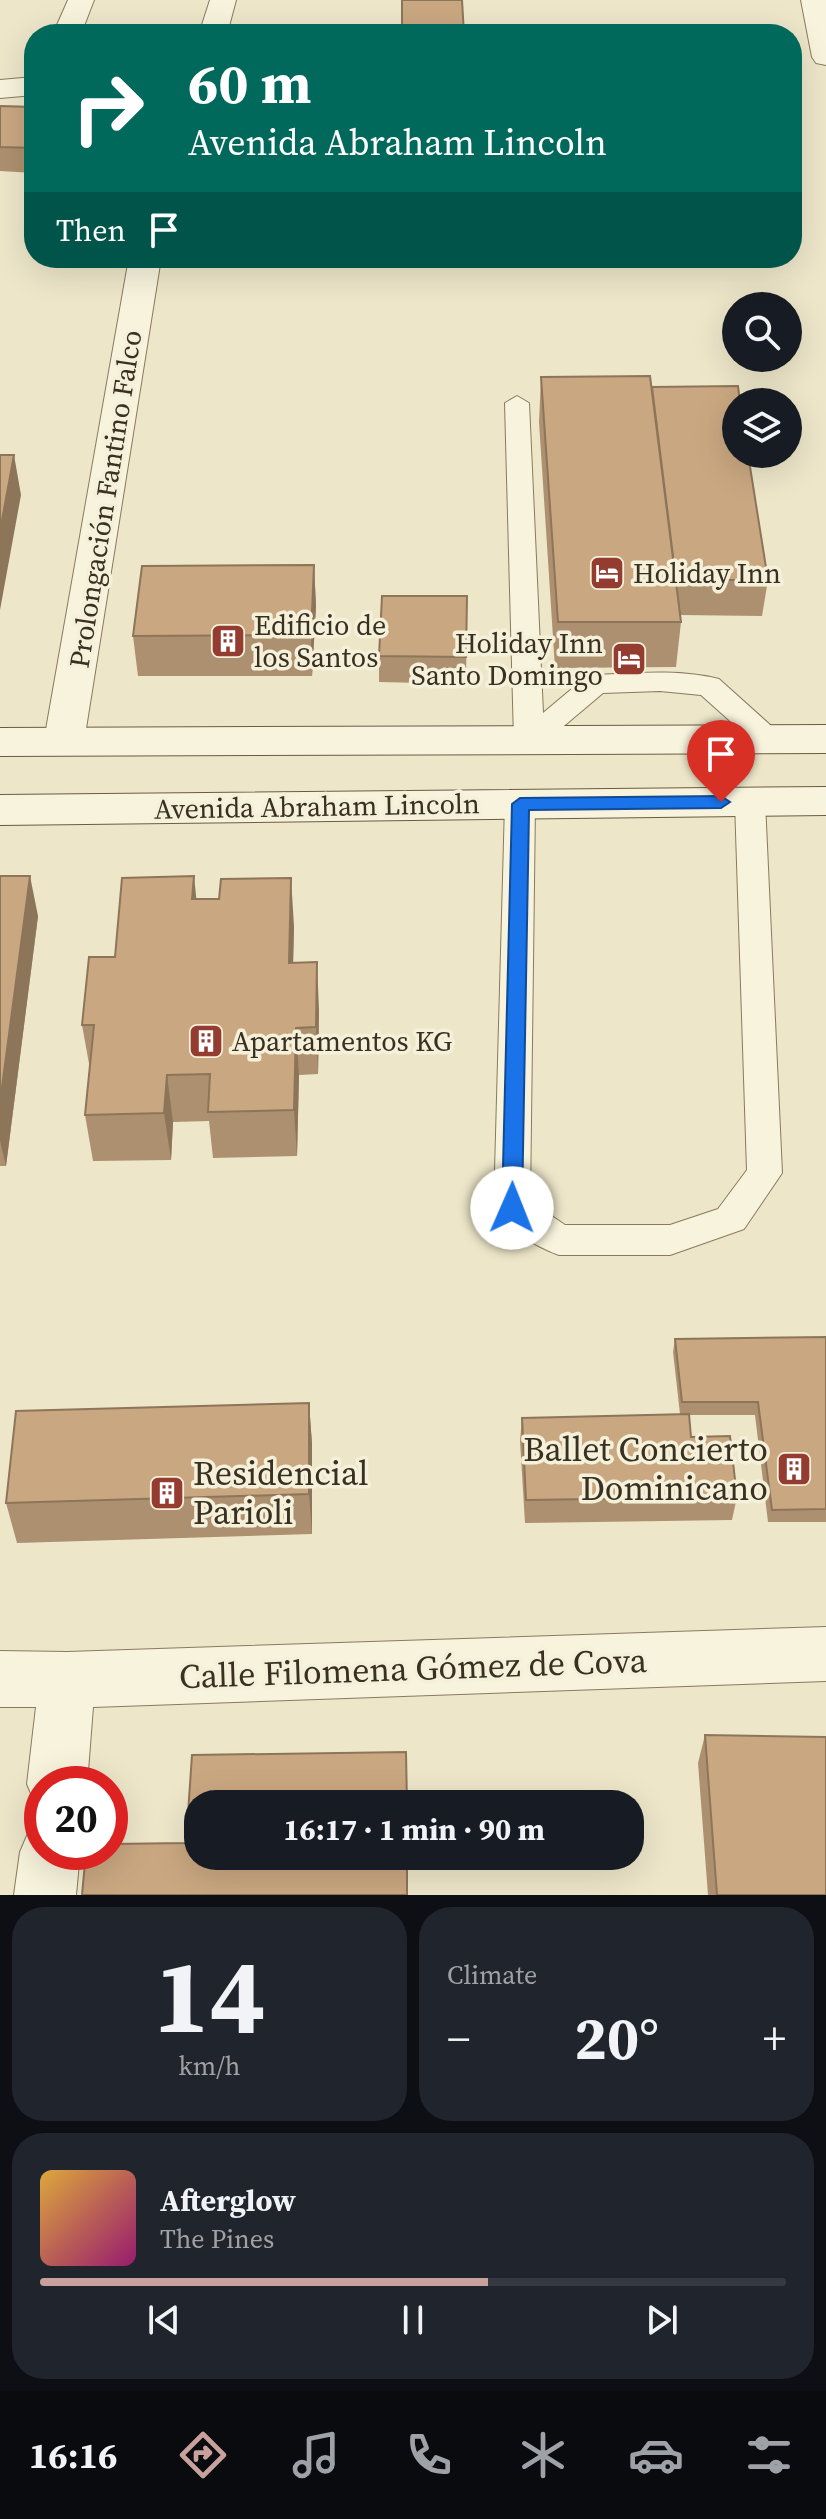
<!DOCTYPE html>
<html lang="en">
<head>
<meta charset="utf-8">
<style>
	:root { --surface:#171b24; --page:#20242c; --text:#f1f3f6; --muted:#9ea1a6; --line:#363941; --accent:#c8a19d }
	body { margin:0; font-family:"Source Serif 4",serif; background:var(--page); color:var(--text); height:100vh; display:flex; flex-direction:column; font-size:30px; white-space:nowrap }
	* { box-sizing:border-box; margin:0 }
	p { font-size:26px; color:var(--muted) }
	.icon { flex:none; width:44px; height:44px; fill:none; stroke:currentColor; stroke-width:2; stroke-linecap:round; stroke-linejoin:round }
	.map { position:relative; height:1895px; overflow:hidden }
	.side { display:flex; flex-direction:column; gap:12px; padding:12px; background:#0d0f14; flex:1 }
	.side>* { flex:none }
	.top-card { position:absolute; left:24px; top:24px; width:778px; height:244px; border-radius:32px; box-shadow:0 8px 32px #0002; background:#00695c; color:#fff; overflow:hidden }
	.buttons { position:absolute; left:722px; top:292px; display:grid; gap:16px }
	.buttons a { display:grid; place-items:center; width:80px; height:80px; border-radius:50%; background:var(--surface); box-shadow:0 8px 32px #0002; font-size:40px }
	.speed { position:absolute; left:24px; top:1766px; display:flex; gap:16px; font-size:40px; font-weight:700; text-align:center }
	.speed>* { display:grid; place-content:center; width:104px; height:104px; border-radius:50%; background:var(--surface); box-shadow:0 8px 32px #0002; line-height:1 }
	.speed .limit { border:12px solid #d22; background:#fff; color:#111 }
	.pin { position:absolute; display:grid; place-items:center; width:68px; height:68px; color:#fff; margin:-82px -34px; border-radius:50% 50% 50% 0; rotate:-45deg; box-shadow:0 0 8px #0007 }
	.pin .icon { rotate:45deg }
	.me { position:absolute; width:88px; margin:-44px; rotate:1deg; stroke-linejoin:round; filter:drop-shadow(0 0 6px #0008) }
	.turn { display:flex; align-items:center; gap:28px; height:168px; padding:0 32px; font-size:36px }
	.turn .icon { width:104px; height:104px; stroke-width:2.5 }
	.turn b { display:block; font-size:56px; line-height:68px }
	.then { display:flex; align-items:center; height:76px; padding:0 32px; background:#0003; gap:16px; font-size:30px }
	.big { font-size:60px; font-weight:700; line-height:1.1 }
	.side .tile { flex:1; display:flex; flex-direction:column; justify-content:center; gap:12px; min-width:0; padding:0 28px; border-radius:32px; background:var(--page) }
	.side .dial { align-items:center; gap:0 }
	.dial b { font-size:104px; line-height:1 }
	.song { display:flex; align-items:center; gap:24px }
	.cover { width:96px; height:96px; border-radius:12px; background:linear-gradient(135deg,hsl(40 70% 55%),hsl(320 70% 35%)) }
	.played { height:8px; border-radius:4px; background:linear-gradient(90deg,var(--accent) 60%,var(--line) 60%) }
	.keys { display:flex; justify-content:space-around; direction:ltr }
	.heat { display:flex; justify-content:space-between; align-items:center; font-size:44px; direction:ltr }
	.side .tiles { flex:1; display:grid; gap:12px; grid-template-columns:1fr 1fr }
	.tile:last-child { grid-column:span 2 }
	.trip { position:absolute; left:184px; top:1790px; width:460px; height:80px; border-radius:32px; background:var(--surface); box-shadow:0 8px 32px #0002; font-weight:700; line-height:80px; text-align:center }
	.menu { display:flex; height:128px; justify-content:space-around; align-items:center; background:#090b0e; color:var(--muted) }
	.menu .icon { width:56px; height:56px }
	.menu .active { color:var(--accent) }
	.menu b { font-size:36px; color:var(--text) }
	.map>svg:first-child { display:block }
</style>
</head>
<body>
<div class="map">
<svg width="826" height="1895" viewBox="0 0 826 1895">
	<rect width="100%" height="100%" fill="#ede6c9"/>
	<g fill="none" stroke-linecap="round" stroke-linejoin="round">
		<g stroke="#897a5f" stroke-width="2">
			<path id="service" d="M 517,396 L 529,403 L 543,713 L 586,677 L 596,675 C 636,673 680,669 719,679 L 778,732 L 783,739 L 778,746 L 768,749 L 758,746 L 701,695 L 660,691 L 603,693 L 539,747 L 529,750 L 519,747 L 514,740 L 505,403 Z
				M 750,791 L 761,795 L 765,802 L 782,1173 L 744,1229 L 670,1255 L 559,1255 C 537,1247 505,1229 494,1208 L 505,804 L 509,797 L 520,793 L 531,797 L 535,804 L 530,1201 L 565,1225 L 670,1225 L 718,1209 L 747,1170 L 735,802 L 739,795 Z"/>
		</g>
		<g stroke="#897a5f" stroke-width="2">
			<path id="minor" d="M 68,0 L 94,0 L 81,34 L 53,34 Z
				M 210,0 L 236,0 L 227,34 L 199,34 Z
				M 801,0 L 826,0 L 826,65 L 816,63 L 812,57 Z
				M 34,77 L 34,95 L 0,98 L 0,80 Z
				M 129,258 L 161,258 L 84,741 L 78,751 L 64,755 L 50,751 L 44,741 Z
				M 826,1627 L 826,1681 L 93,1707 L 87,1784 L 42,1784 L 42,1807 L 36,1805 L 27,1784 L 36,1707 L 0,1707 L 0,1651 L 67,1652 Z
				M 42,1825 L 42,1852 L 80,1852 L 76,1895 L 14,1895 L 20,1852 L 29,1831 Z"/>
		</g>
		<g stroke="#6b5b42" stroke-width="2">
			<path id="secondary" d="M 826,725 L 826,753 L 0,756 L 0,728 Z
				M 826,787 L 826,815 L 0,825 L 0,795 Z"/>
		</g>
		<use href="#service" fill="#f8f3dc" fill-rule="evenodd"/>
		<use href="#minor" fill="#f8f3dc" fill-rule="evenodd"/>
		<use href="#secondary" fill="#f8f3dc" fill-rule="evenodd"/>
	</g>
	<path fill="#ad906f" d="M 0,106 L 34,107 L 34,173 L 0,171 Z
		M 541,377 L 652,387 L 768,580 L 762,616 L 680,615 L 681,622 L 676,667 L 555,668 L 539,422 Z
		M 314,565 L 316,606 L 312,676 L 138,676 L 133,636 Z
		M 467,596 L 466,684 L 379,682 L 379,656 Z
		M 0,876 L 38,916 L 6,1166 L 0,1166 Z
		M 196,899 L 294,926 L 293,963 L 319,1010 L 318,1074 L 299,1075 L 297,1156 L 213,1158 L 209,1121 L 173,1122 L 171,1160 L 93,1161 L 85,1115 L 90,1069 L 82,1025 L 115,957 Z
		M 826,1337 L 826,1522 L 768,1522 L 755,1415 L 689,1415 L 691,1437 L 737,1497 L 732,1520 L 525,1523 L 520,1441 L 522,1418 L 680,1414 L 673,1352 L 675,1339 Z
		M 309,1403 L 312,1444 L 312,1534 L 17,1543 L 6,1503 Z
		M 705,1735 L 826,1895 L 708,1895 L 698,1763 Z"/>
	<path fill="#8d755a" d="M 14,455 L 21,495 L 0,610 L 0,531 Z
		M 314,565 L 316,606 L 312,676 L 311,635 Z
		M 30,876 L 38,916 L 6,1166 L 0,1141 L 0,1102 Z
		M 194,876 L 199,924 L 192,899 Z
		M 291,878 L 294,926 L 292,1010 L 289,963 Z
		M 317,962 L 319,1010 L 318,1074 L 316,1027 Z
		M 296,1028 L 299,1075 L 297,1156 L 294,1110 Z
		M 167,1075 L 173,1122 L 171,1160 L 164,1113 Z
		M 309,1403 L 312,1444 L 312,1534 L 309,1494 Z"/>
	<path fill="#c9a781" stroke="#8d755a" stroke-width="2" d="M 402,0 L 462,0 L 464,34 L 402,34 Z
		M 716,25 L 718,34 L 539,34 L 538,27 Z
		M 0,106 L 34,107 L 34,148 L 0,147 Z
		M 650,376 L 681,622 L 558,622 L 541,377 Z
		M 738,386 L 740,402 L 736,402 L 736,454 L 748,454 L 768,580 L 676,580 L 652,387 Z
		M 0,455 L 14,455 L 0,531 Z
		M 314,565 L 311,635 L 133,636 L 142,566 Z
		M 382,596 L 467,596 L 466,657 L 379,656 Z
		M 0,876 L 30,876 L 0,1102 Z
		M 194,876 L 192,899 L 219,899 L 221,879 L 291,878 L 289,963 L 317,962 L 316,1027 L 296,1028 L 294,1110 L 208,1112 L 210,1074 L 167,1075 L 164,1113 L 85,1115 L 94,1025 L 82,1025 L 89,957 L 115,957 L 122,878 Z
		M 826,1337 L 826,1509 L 772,1510 L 758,1402 L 682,1402 L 675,1339 Z
		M 309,1403 L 309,1494 L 6,1503 L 16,1411 Z
		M 689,1414 L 691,1437 L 730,1436 L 737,1497 L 526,1500 L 522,1418 Z
		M 705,1735 L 826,1737 L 826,1895 L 717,1895 Z
		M 406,1752 L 407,1804 L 198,1804 L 198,1856 L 407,1856 L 407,1895 L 82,1895 L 86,1852 L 110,1852 L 110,1844 L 186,1843 L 192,1755 Z"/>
	<path fill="#1a73e8" stroke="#114b97" stroke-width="2" d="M 721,796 L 730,802 L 721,808 L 529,810 L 522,1208 L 520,1214 L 505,1214 L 502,1208 L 512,804 L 520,798 Z"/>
	<defs>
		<g id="hotel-square" transform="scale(1.8)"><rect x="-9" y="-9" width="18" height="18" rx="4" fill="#953c31" stroke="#f5f0d9"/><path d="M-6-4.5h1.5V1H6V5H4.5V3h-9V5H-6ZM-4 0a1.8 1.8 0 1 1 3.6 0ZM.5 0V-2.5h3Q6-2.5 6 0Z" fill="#fff"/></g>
		<g id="building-square" transform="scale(1.8)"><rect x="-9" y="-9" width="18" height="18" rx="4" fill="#953c31" stroke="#f5f0d9"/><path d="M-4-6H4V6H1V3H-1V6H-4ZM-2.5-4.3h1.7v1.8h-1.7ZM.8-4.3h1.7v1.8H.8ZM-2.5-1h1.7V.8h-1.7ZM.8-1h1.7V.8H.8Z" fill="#fff"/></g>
	</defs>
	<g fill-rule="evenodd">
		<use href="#hotel-square" x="607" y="573"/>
		<use href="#building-square" x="228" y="641"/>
		<use href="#hotel-square" x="629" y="659"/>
		<use href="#building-square" x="206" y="1041"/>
		<use href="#building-square" x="794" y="1469"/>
		<use href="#building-square" x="167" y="1493"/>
	</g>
	<g text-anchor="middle" stroke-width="7" stroke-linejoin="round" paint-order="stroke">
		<g font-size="28" fill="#3a3021" stroke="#f5f0d9">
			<text transform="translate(105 499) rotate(-81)" y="10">Prolongación Fantino Falco</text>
			<text transform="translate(317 806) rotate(-1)" y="10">Avenida Abraham Lincoln</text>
		</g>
		<g font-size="28" fill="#3a3021" stroke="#f5f0d9" text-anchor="start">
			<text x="633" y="583">Holiday Inn</text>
			<text x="254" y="635">Edificio de<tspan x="254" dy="32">los Santos</tspan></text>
			<text x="603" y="653" text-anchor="end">Holiday Inn<tspan x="603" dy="32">Santo Domingo</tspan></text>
			<text x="232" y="1051">Apartamentos KG</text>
		</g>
		<g font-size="34" fill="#3a3021" stroke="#f5f0d9" text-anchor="end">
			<text x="768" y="1461">Ballet Concierto<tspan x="768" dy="39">Dominicano</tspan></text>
			<text x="193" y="1485" text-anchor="start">Residencial<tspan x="193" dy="39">Parioli</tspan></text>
		</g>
		<g font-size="34" fill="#3a3021" stroke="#f5f0d9">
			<text transform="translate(413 1668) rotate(-2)" y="12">Calle Filomena Gómez de Cova</text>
		</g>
	</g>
</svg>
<div class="buttons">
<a><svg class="icon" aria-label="search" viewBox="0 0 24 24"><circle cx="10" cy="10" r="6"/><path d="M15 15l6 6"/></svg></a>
<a><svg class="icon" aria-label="layers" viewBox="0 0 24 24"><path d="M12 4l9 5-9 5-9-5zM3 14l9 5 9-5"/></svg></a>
</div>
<div class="speed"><div class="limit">20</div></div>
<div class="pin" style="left:721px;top:802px;background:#d93025"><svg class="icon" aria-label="arrive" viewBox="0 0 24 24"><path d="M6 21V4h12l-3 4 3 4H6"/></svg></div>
<svg class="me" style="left:512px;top:1208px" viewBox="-20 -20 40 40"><circle r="19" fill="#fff"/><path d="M0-13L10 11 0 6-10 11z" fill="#1a73e8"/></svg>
<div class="trip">16:17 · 1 min · 90 m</div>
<div class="top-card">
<div class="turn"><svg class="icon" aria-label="right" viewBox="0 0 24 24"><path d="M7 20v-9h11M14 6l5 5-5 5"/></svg><div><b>60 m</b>Avenida Abraham Lincoln</div></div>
<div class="then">Then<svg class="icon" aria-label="arrive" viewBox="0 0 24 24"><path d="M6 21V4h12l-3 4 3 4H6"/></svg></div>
</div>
</div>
<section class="side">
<div class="tiles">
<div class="tile dial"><b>14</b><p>km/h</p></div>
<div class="tile"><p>Climate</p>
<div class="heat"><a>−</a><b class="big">20°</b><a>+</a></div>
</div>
<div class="tile">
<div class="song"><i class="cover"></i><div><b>Afterglow</b><p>The Pines</p></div></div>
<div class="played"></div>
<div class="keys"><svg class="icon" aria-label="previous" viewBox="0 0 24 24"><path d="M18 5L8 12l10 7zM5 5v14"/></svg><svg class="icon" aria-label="pause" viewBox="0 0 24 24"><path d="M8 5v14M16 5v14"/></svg><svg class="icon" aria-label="next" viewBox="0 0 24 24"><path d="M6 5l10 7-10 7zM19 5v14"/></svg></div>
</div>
</div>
</section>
<nav class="menu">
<b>16:16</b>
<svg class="icon active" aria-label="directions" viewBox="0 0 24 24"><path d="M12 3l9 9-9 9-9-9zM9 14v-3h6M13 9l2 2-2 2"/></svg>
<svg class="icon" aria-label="music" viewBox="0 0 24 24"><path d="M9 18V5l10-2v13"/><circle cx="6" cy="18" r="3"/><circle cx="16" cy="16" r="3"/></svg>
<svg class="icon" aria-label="phone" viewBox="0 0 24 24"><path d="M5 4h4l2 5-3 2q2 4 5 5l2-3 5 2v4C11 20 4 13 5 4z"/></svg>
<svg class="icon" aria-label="climate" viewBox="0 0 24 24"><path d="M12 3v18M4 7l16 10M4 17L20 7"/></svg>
<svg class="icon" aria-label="car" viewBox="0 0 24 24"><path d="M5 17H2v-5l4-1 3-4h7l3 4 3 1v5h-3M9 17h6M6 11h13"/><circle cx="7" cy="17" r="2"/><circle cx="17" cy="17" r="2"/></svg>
<svg class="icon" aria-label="filters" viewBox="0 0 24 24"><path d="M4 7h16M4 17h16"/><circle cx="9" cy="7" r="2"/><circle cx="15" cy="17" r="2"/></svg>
</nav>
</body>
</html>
